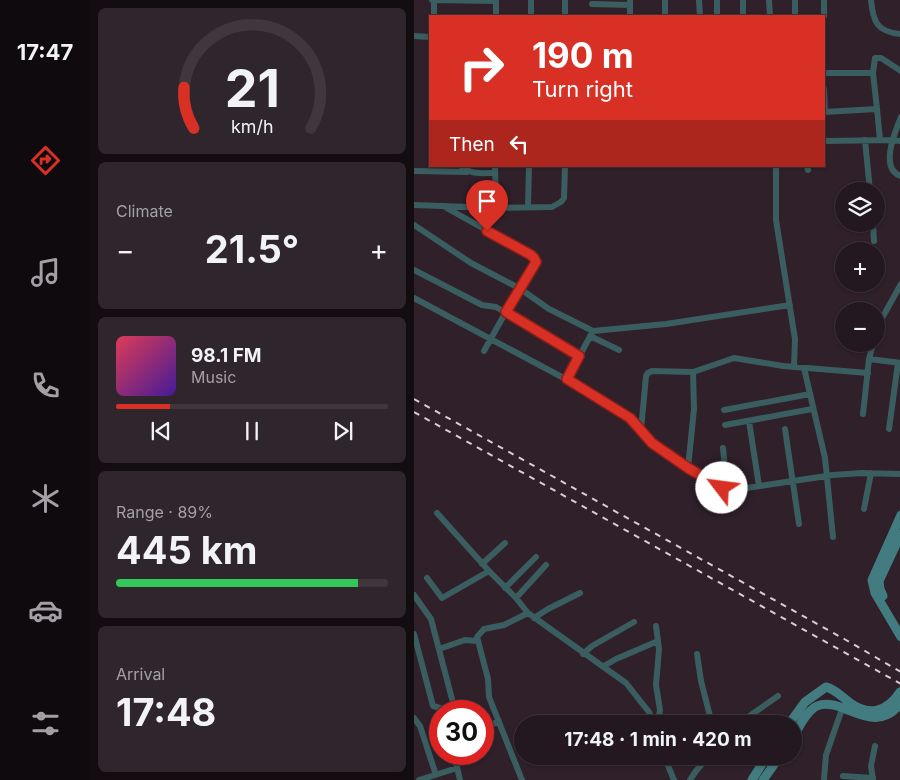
<!DOCTYPE html>
<html lang="en">
<head>
<meta charset="utf-8">
<style>
	:root { --surface:#231820; --page:#2f252d; --text:#f1f3f6; --muted:#a3a0a5; --line:#40373e; --accent:#d93025 }
	body { margin:0; font-family:Inter,sans-serif; background:var(--page); color:var(--text); height:100vh; display:flex; flex-direction:column; font-size:19px; white-space:nowrap }
	* { box-sizing:border-box; margin:0 }
	p { font-size:16px; color:var(--muted) }
	.icon { flex:none; width:28px; height:28px; fill:none; stroke:currentColor; stroke-width:2; stroke-linecap:round; stroke-linejoin:round }
	.map { position:relative; flex:1; overflow:hidden }
	.panel { display:flex; flex-direction:column; gap:8px; padding:8px; background:#130d12; width:324px }
	.panel>* { flex:none }
	.top-card { position:absolute; left:15px; top:15px; width:396px; height:152px; border-radius:0px; box-shadow:0 1px 4px #0004,0 0 0 1px var(--line); background:#d93025; color:#fff; overflow:hidden }
	.tools { position:absolute; left:421px; top:182px; display:grid; gap:10px }
	.tools a { display:grid; place-items:center; width:50px; height:50px; border-radius:50%; background:var(--surface); box-shadow:0 1px 4px #0004,0 0 0 1px var(--line); font-size:25px }
	.speed { position:absolute; left:15px; top:700px; display:flex; gap:10px; font-size:25px; font-weight:700; text-align:center }
	.speed>* { display:grid; place-content:center; width:65px; height:65px; border-radius:50%; background:var(--surface); box-shadow:0 1px 4px #0004,0 0 0 1px var(--line); line-height:1 }
	.speed .limit { border:8px solid #d22; background:#fff; color:#111 }
	.pin { position:absolute; display:grid; place-items:center; width:42px; height:42px; color:#fff; margin:-51px -21px; border-radius:50% 50% 50% 0; rotate:-45deg; box-shadow:0 0 5px #0007 }
	.pin .icon { rotate:45deg }
	.me { position:absolute; width:55px; margin:-28px; rotate:300deg; stroke-linejoin:round; filter:drop-shadow(0 0 4px #0008) }
	.turn { display:flex; align-items:center; gap:18px; height:105px; padding:0 20px; font-size:22px }
	.turn .icon { width:65px; height:65px; stroke-width:2.5 }
	.turn b { display:block; font-size:35px; line-height:42px }
	.then { display:flex; align-items:center; height:48px; padding:0 20px; background:#0003; gap:10px; font-size:19px }
	.big { font-size:38px; font-weight:700; line-height:1.1 }
	.panel .widget { flex:1; display:flex; flex-direction:column; justify-content:center; gap:8px; min-width:0; padding:0 18px; border-radius:8px; background:var(--page) }
	.panel .dial { align-items:center; gap:0 }
	.dial svg { height:130px; overflow:visible; fill:none; stroke:var(--line); stroke-width:7; stroke-linecap:round; text-anchor:middle }
	.dial text { fill:var(--text); stroke:none }
	.song { display:flex; align-items:center; gap:15px }
	.cover { width:60px; height:60px; border-radius:8px; background:linear-gradient(135deg,hsl(350 70% 55%),hsl(260 70% 35%)) }
	.played { height:5px; border-radius:2px; background:linear-gradient(90deg,var(--accent) 20%,var(--line) 20%) }
	.keys { display:flex; justify-content:space-around; direction:ltr }
	.heat { display:flex; justify-content:space-between; align-items:center; font-size:28px; direction:ltr }
	.charge { height:8px; border-radius:4px; background:linear-gradient(90deg,#34c759 89%,var(--line) 0) }
	.trip { position:absolute; left:100px; top:715px; width:288px; height:50px; border-radius:25px; background:var(--surface); box-shadow:0 1px 4px #0004,0 0 0 1px var(--line); font-weight:700; line-height:50px; text-align:center }
	main { display:flex; flex:1; min-height:0 }
	.menu { display:flex; flex-direction:column; width:90px; justify-content:space-around; align-items:center; background:#0e0a0d; color:var(--muted) }
	.menu .icon { width:35px; height:35px }
	.menu .active { color:var(--accent) }
	.menu b { font-size:22px; color:var(--text) }
	.map>svg:first-child { display:block }
</style>
</head>
<body>
<main>
<nav class="menu">
<b>17:47</b>
<svg class="icon active" aria-label="directions" viewBox="0 0 24 24"><path d="M12 3l9 9-9 9-9-9zM9 14v-3h6M13 9l2 2-2 2"/></svg>
<svg class="icon" aria-label="music" viewBox="0 0 24 24"><path d="M9 18V5l10-2v13"/><circle cx="6" cy="18" r="3"/><circle cx="16" cy="16" r="3"/></svg>
<svg class="icon" aria-label="phone" viewBox="0 0 24 24"><path d="M5 4h4l2 5-3 2q2 4 5 5l2-3 5 2v4C11 20 4 13 5 4z"/></svg>
<svg class="icon" aria-label="climate" viewBox="0 0 24 24"><path d="M12 3v18M4 7l16 10M4 17L20 7"/></svg>
<svg class="icon" aria-label="car" viewBox="0 0 24 24"><path d="M5 17H2v-5l4-1 3-4h7l3 4 3 1v5h-3M9 17h6M6 11h13"/><circle cx="7" cy="17" r="2"/><circle cx="17" cy="17" r="2"/></svg>
<svg class="icon" aria-label="filters" viewBox="0 0 24 24"><path d="M4 7h16M4 17h16"/><circle cx="9" cy="7" r="2"/><circle cx="15" cy="17" r="2"/></svg>
</nav>
<section class="panel">
<div class="widget dial"><svg viewBox="0 0 100 80">
<path d="M14 69A42 42 0 1 1 86 69"/>
<path d="M14 69A42 42 0 0 1 8 44" stroke="#d93025"/>
<text x="50" y="56" font-size="32" font-weight="700">21</text>
<text x="50" y="72" font-size="11">km/h</text>
</svg></div>
<div class="widget"><p>Climate</p>
<div class="heat"><a>−</a><b class="big">21.5°</b><a>+</a></div>
</div>
<div class="widget">
<div class="song"><i class="cover"></i><div><b>98.1 FM</b><p>Music</p></div></div>
<div class="played"></div>
<div class="keys"><svg class="icon" aria-label="previous" viewBox="0 0 24 24"><path d="M18 5L8 12l10 7zM5 5v14"/></svg><svg class="icon" aria-label="pause" viewBox="0 0 24 24"><path d="M8 5v14M16 5v14"/></svg><svg class="icon" aria-label="next" viewBox="0 0 24 24"><path d="M6 5l10 7-10 7zM19 5v14"/></svg></div>
</div>
<div class="widget"><p>Range · 89%</p><b class="big">445 km</b><div class="charge"></div></div>
<div class="widget"><p>Arrival</p><b class="big">17:48</b></div>
</section>
<div class="map">
<svg width="487" height="780" viewBox="0 0 487 780">
	<rect width="100%" height="100%" fill="#2f202a"/>
	<g fill="none" stroke-linecap="round" stroke-linejoin="round">
		<path stroke="#3a5d60" stroke-width="6" d="M 18,0 L 82,1
			M 285,0 L 286,16
			M 303,0 L 303,16
			M 329,0 L 329,16
			M 355,0 L 356,16
			M 381,0 L 381,16
			M 457,0 C 459,22 463,32 487,34
			M 178,4 L 216,5
			M 20,16 L 20,0
			M 82,16 L 82,0
			M 117,16 L 117,0
			M 151,16 L 151,0
			M 216,16 L 216,0
			M 251,16 L 251,0
			M 410,16 L 410,0
			M 0,36 L 16,37
			M 410,73 L 459,73
			M 410,89 L 411,112
			M 463,109 L 459,73 L 461,58 L 467,58 L 487,71
			M 410,112 L 463,109 L 466,140
			M 487,117 C 481,132 465,169 487,176
			M 451,140 L 456,191
			M 410,141 L 479,140 L 487,141
			M 47,166 C 56,175 69,173 81,173
			M 81,166 L 82,208
			M 362,166 L 362,220 L 381,339 L 380,367
			M 393,166 L 394,170
			M 0,171 L 53,172
			M 0,205 L 82,208 L 138,207 L 147,202 L 150,198 L 151,166
			M 29,206 L 117,255 L 120,258 L 122,262 L 105,288 L 70,351
			M 114,207 L 115,166
			M 459,224 L 460,241
			M 0,225 L 57,263 L 105,288 L 135,309 L 179,331 L 252,324 L 376,305
			M 0,270 L 68,305 L 82,307 L 165,356
			M 0,298 L 189,399 L 219,420 L 238,443 L 274,468 L 308,488 L 319,490 L 419,475 L 448,473 L 487,474
			M 462,329 L 487,284
			M 176,336 L 205,350
			M 455,359 L 487,363
			M 390,368 L 411,458 L 419,537
			M 153,379 L 179,331
			M 310,410 L 396,394
			M 449,414 L 455,359 L 459,344
			M 335,421 L 345,486
			M 311,425 L 398,409
			M 371,429 L 385,524
			M 475,429 L 484,363
			M 227,430 L 232,376 L 234,373 L 238,371 L 279,372 L 320,358 L 369,366 L 454,373
			M 309,448 L 313,490
			M 274,468 L 280,409 L 279,372
			M 450,509 L 457,473
			M 23,513 L 75,571 L 102,598 L 114,613
			M 68,564 L 91,543
			M 13,578 L 28,598 L 75,571
			M 91,588 L 122,557
			M 0,595 L 17,619 L 38,699
			M 102,598 L 132,565
			M 120,618 L 134,609 L 166,593
			M 0,634 L 19,706 L 26,708 L 29,711
			M 25,649 L 51,640 L 63,641
			M 169,654 L 178,646 L 220,622
			M 283,654 L 287,681 L 298,724
			M 190,666 L 202,659 L 244,641
			M 0,718 L 6,726 L 22,775
			M 239,722 L 245,716 L 246,710 L 242,685 L 245,649 L 242,626
			M 324,724 L 364,696
			M 69,729 L 85,721
			M 40,754 L 46,780
			M 250,756 L 260,780
			M 429,776 L 459,778
			M 5,780 L 43,768
			M 108,780 L 75,697 L 74,679 L 63,637 L 70,629 L 90,625 L 114,613 L 212,683 L 235,712 L 240,724
			M 276,780 L 282,771 L 295,756
			M 410,780 L 412,755 L 428,709
			M 459,780 L 457,766 L 461,746"/>
		<path stroke="#427c81" stroke-width="9" d="M 487,515 L 458,580 L 461,593 L 487,637
			M 469,596 L 466,589 L 465,581 L 487,534
			M 375,724 L 391,702 L 412,687 C 421,689 428,697 435,702 C 455,717 473,712 486,692
			M 379,737 C 385,728 392,711 403,706 C 428,695 459,739 487,703
			M 338,780 L 353,756
			M 349,780 L 366,756"/>
		<path stroke="#d9ced5" stroke-width="2" stroke-dasharray="6 6" stroke-linecap="butt" d="M 0,399 L 432,640 L 487,672
			M 0,412 L 487,684"/>
	</g>
	<g fill="none" stroke-linecap="round" stroke-linejoin="round">
		<g stroke="#8d1f18" stroke-width="12">
			<path id="route" d="M 73,231 L 117,255 L 120,258 L 122,262 L 92,312 L 165,356 L 153,379 L 216,418 L 238,443 L 274,468 L 308,488"/>
		</g>
		<use href="#route" stroke="#d93025" stroke-width="9"/>
	</g>
</svg>
<div class="tools">
<a><svg class="icon" aria-label="layers" viewBox="0 0 24 24"><path d="M12 4l9 5-9 5-9-5zM3 14l9 5 9-5"/></svg></a>
<a>+</a>
<a>−</a>
</div>
<div class="speed"><div class="limit">30</div></div>
<div class="pin" style="left:73px;top:231px;background:#d93025"><svg class="icon" aria-label="arrive" viewBox="0 0 24 24"><path d="M6 21V4h12l-3 4 3 4H6"/></svg></div>
<svg class="me" style="left:308px;top:488px" viewBox="-20 -20 40 40"><circle r="19" fill="#fff"/><path d="M0-13L10 11 0 6-10 11z" fill="#d93025"/></svg>
<div class="trip">17:48 · 1 min · 420 m</div>
<div class="top-card">
<div class="turn"><svg class="icon" aria-label="right" viewBox="0 0 24 24"><path d="M7 20v-9h11M14 6l5 5-5 5"/></svg><div><b>190 m</b>Turn right</div></div>
<div class="then">Then<svg class="icon" aria-label="left" viewBox="0 0 24 24"><path d="M17 20v-9H6M10 6l-5 5 5 5"/></svg></div>
</div>
</div>
</main>
</body>
</html>
